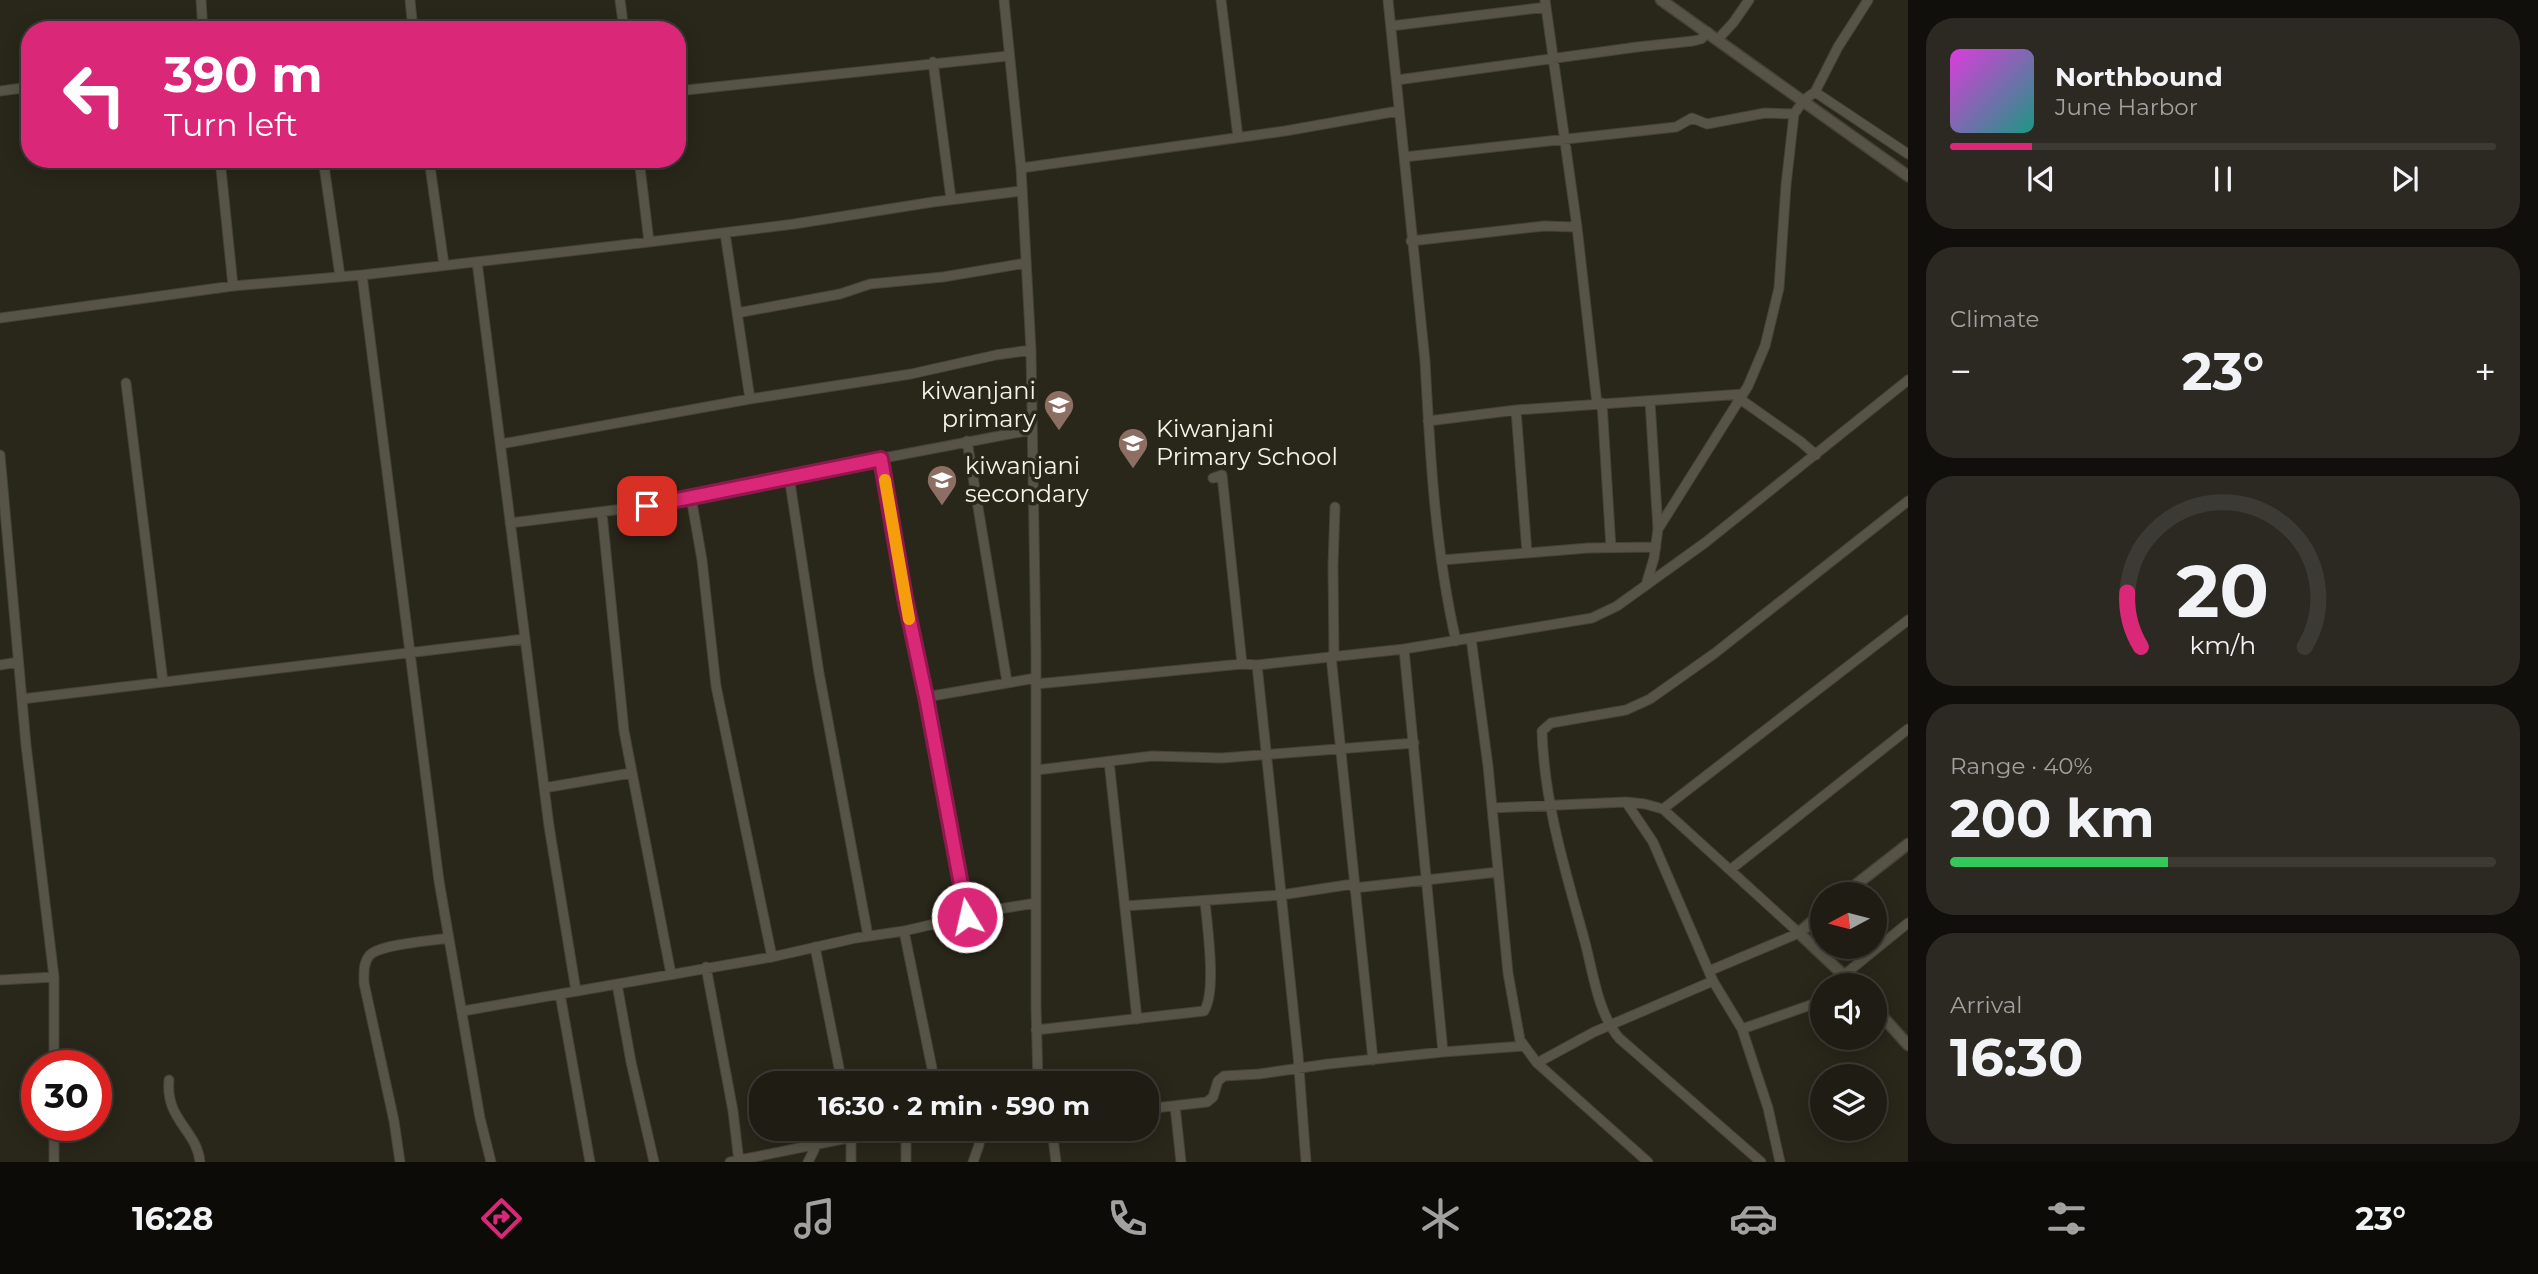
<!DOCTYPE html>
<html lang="en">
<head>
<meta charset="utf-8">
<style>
	:root { --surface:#1f1c14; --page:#2c2922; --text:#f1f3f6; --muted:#a1a1a0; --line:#3c3a34; --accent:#db2777 }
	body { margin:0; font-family:Montserrat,sans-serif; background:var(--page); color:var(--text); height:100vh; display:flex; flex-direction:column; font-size:26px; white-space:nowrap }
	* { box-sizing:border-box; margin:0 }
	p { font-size:23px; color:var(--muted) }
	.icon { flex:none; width:38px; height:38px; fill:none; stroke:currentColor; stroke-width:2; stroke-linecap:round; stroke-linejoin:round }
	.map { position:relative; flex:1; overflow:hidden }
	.side { display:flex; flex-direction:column; gap:18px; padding:18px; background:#110f0b; width:630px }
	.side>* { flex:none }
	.top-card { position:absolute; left:21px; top:21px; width:665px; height:147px; border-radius:28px; box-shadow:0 4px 18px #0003,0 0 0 2px var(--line); background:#db2777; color:#fff; overflow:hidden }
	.needle { width:46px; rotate:263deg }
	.buttons { position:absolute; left:1810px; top:882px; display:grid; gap:14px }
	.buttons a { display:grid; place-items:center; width:77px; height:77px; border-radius:50%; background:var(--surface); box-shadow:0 4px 18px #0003,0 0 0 2px var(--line); font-size:35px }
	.speed { position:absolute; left:21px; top:1050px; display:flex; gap:14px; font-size:35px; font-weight:700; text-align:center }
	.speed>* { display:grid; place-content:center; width:91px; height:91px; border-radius:50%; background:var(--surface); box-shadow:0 4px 18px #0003,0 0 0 2px var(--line); line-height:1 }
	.speed .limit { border:10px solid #d22; background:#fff; color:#111 }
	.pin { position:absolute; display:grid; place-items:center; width:60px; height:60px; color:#fff; margin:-30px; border-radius:14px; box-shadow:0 4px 10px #0006 }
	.me { position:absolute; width:77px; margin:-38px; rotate:351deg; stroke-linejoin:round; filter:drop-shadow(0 0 5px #0008) }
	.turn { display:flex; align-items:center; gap:24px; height:147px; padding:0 28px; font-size:32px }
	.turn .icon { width:91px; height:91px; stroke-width:2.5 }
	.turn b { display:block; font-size:49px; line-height:60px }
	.big { font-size:52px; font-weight:700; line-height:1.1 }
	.side .widget { flex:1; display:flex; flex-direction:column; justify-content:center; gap:10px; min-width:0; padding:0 24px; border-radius:28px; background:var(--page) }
	.side .dial { align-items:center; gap:0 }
	.dial svg { height:182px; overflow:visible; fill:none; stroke:var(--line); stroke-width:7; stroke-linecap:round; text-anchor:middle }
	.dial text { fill:var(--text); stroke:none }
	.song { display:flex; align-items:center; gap:21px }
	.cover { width:84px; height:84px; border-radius:10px; background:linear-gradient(135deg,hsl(300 70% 55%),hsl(170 70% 35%)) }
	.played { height:7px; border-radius:4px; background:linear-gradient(90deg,var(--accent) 15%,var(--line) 15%) }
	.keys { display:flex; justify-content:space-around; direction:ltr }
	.heat { display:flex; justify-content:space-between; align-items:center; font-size:38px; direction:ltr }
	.charge { height:10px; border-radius:5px; background:linear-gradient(90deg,#34c759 40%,var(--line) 0) }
	.trip { position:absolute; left:749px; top:1071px; width:410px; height:70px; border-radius:28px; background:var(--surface); box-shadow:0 4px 18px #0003,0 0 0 2px var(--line); font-weight:700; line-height:70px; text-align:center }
	.tabs { display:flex; height:112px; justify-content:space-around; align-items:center; background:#0c0b08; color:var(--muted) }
	.tabs .icon { width:49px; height:49px }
	.tabs .selected { color:var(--accent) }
	.tabs b { font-size:32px; color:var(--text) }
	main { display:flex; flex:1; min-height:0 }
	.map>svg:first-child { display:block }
</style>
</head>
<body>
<main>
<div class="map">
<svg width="1908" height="1162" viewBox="0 0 1908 1162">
	<rect width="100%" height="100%" fill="#29261a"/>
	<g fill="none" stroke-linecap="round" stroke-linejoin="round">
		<g stroke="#444138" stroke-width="11">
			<path id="minor" d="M 201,0 L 203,30
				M 410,0 L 413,30
				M 620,0 L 624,30
				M 1004,0 L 1021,168 L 1031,350 L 1036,653 L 1036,1005 L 1038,1083
				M 1221,0 L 1238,137
				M 1388,0 L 1425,361 C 1430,454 1435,549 1456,641
				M 1545,0 L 1577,227 L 1597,404
				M 1391,26 L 1546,7
				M 1718,39 L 1733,23 L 1749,0
				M 933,62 L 951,199
				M 1397,80 L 1637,47 L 1693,41 L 1701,39 L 1708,32
				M 0,91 L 30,87
				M 677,91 L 1008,56
				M 1815,92 L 1908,154
				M 1404,157 L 1676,127 L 1692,118 L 1707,124 L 1765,113 L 1794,114 L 1804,100 L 1815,92 L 1838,47 L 1868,0
				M 220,159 L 233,286
				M 323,159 L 340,276
				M 429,159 L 444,265
				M 639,159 L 649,242
				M 1021,168 L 1285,131 L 1398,111
				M 725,233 L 750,399
				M 1411,241 L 1544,226 L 1577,227
				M 477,262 L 549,826 L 576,991
				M 362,275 L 439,881 L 480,1118 L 491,1162
				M 737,313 L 840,294 L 870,284 L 943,277 L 1026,263
				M 0,318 L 233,286 L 362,275 L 649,242 L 794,224 L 933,202 L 1021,191
				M 126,383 L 163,682
				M 1740,399 L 1801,442 L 1816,455
				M 1602,403 L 1611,548
				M 1516,410 L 1527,553
				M 1428,421 L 1516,410 L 1743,394
				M 967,441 L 1007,682
				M 501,444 L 750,399 L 911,374 L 996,355 L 1031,350
				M 0,455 L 26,745 L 54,977 L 54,1066
				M 881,459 L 905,598 L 926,697 L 966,917
				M 789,476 L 819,673 L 868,936
				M 1213,478 L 1222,475 L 1242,664
				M 691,497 L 702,560 L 716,686 L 772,957
				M 602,513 L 624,731 L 671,974
				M 510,523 L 647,506 L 789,476 L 1031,430
				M 1658,529 L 1748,386 L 1765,346 L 1779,288 L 1786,185 L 1794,114
				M 1442,560 L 1588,548 L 1656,547
				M 1646,585 L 1654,558 L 1658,529 L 1650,401
				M 1471,638 L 1488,766 L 1508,973 L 1520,1040 L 1537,1063 L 1648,1162
				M 1404,649 L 1443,1052
				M 1331,656 L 1373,1060
				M 1334,656 L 1333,566 L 1335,507
				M 0,665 L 18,662
				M 1257,665 L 1298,1055 L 1306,1162
				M 1036,684 L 1242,664 L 1257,665 L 1404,649 L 1592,618 L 1617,606 L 1706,542 L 1908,380
				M 926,697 L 1036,678
				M 22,699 L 524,639
				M 1109,761 L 1137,1019
				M 1037,770 L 1152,756 L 1222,758 L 1414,743
				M 544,788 L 631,773
				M 1626,802 L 1653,842 L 1713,981 L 1742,1029 L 1768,1108 L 1780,1162
				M 1492,808 L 1626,802 L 1645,804 L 1663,809 L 1799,933 L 1709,971
				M 1663,809 L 1908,620
				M 1730,870 L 1908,729
				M 1354,888 L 1498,872
				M 1125,906 L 1281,895 L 1353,884
				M 904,931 L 935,1083
				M 815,947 L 842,1083
				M 706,967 L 733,1111 L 739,1162
				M 1844,975 L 1908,923
				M 0,980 L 54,977
				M 617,984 L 631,1062 L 654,1162
				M 560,994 L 590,1162
				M 463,1011 L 772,957 L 856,938 L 904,931 L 999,909 L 1036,903
				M 1742,1029 L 1822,1001
				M 1036,1030 L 1204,1011 C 1217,992 1207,925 1205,901
				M 1537,1063 L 1594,1032 L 1713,981
				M 169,1080 C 165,1120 197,1130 200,1162
				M 1175,1106 L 1181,1162
				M 1146,1109 L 1207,1102 L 1213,1097 L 1218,1081 L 1224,1076 L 1259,1074 L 1328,1064 L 1443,1052 L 1523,1046
				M 54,1125 L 54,1162
				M 1052,1129 L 1056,1162
				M 400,1162 L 394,1121 L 364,983 C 364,973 363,964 369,956 C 378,944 432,941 448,938
				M 730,1162 L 853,1137 L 925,1129
				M 808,1162 L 817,1144
				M 851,1162 L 851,1129
				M 906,1162 L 906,1132
				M 973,1162 L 979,1145 L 980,1129
				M 1761,1162 L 1619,1038 C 1598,1013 1593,973 1585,942 C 1566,873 1544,803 1542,731 L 1551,723 L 1626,710 L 1650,699 L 1715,653 L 1908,501"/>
		</g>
		<g stroke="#444138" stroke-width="13">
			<path id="tertiary" d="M 1661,0 L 1908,176
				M 1844,894 L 1908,844
				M 1822,913 L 1799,933 L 1854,985
				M 1874,1007 L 1908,1045"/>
		</g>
		<use href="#minor" stroke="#575447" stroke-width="9"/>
		<use href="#tertiary" stroke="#575447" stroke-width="10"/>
	</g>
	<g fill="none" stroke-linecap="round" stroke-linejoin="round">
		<g stroke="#8e194d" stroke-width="18">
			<path id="route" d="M 647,506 L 881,459 L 905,598 L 926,697 L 967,917"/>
		</g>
		<use href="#route" stroke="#db2777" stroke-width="12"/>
		<path stroke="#f59e0b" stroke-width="12" d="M 885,480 L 909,619"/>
	</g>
	<defs>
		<g id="school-pin" transform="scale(1.575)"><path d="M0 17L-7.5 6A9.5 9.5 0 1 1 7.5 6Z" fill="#8d6e63" stroke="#29261a"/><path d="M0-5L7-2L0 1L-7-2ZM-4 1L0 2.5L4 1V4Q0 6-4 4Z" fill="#fff"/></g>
	</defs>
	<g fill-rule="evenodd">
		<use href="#school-pin" x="1059" y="405"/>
		<use href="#school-pin" x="1133" y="443"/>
		<use href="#school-pin" x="942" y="480"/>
	</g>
	<g text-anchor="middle" stroke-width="7" stroke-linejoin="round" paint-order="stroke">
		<g font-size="24" fill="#f4f3eb" stroke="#29261a" text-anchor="start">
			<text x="1036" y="399" text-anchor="end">kiwanjani<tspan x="1036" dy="28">primary</tspan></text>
			<text x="1156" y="437">Kiwanjani<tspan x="1156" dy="28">Primary School</tspan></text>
			<text x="965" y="474">kiwanjani<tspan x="965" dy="28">secondary</tspan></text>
		</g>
	</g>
</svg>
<div class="buttons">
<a><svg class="needle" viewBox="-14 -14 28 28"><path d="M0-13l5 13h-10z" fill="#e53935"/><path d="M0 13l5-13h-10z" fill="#a1a1a0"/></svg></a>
<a><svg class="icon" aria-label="sound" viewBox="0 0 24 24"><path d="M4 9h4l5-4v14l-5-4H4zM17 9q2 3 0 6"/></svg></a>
<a><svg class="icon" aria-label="layers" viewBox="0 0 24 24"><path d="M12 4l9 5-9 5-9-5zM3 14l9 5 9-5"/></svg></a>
</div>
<div class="speed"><div class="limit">30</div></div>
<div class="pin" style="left:647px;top:506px;background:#d93025"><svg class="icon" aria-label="arrive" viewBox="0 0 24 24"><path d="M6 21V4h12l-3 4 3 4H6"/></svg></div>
<svg class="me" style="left:967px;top:917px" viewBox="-20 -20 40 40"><circle r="17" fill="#db2777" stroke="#fff" stroke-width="3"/><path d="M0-11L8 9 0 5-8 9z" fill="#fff"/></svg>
<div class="trip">16:30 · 2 min · 590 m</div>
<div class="top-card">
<div class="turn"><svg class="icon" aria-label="left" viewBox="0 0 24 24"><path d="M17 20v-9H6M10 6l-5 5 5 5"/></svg><div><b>390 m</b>Turn left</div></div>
</div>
</div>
<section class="side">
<div class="widget">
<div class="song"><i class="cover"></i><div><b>Northbound</b><p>June Harbor</p></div></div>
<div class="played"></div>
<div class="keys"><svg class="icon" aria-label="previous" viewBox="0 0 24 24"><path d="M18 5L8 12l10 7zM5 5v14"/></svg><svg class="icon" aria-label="pause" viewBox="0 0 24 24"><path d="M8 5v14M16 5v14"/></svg><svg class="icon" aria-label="next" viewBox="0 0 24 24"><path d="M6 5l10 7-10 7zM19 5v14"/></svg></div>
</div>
<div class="widget"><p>Climate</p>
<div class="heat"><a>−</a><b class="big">23°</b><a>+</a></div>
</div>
<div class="widget dial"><svg viewBox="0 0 100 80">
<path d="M14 69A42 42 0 1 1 86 69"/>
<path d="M14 69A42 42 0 0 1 8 45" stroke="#db2777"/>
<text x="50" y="56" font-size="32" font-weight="700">20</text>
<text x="50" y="72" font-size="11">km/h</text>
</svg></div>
<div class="widget"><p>Range · 40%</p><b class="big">200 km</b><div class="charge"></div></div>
<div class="widget"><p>Arrival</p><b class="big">16:30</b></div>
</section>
</main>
<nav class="tabs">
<b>16:28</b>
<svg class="icon selected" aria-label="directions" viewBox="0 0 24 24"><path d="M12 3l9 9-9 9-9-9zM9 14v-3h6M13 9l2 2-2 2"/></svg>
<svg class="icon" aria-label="music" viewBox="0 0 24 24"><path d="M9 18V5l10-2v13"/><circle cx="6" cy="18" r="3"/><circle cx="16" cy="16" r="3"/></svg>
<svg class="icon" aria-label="phone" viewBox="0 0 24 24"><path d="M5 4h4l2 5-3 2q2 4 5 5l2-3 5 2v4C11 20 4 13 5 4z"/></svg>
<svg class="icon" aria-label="climate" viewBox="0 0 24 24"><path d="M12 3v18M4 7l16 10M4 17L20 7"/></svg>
<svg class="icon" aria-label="car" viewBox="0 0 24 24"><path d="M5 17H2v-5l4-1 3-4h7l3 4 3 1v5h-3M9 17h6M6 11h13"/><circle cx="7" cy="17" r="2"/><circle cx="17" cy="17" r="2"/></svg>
<svg class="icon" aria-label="filters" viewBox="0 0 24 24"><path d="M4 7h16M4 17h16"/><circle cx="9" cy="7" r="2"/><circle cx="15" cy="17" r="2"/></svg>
<b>23°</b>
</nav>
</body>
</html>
